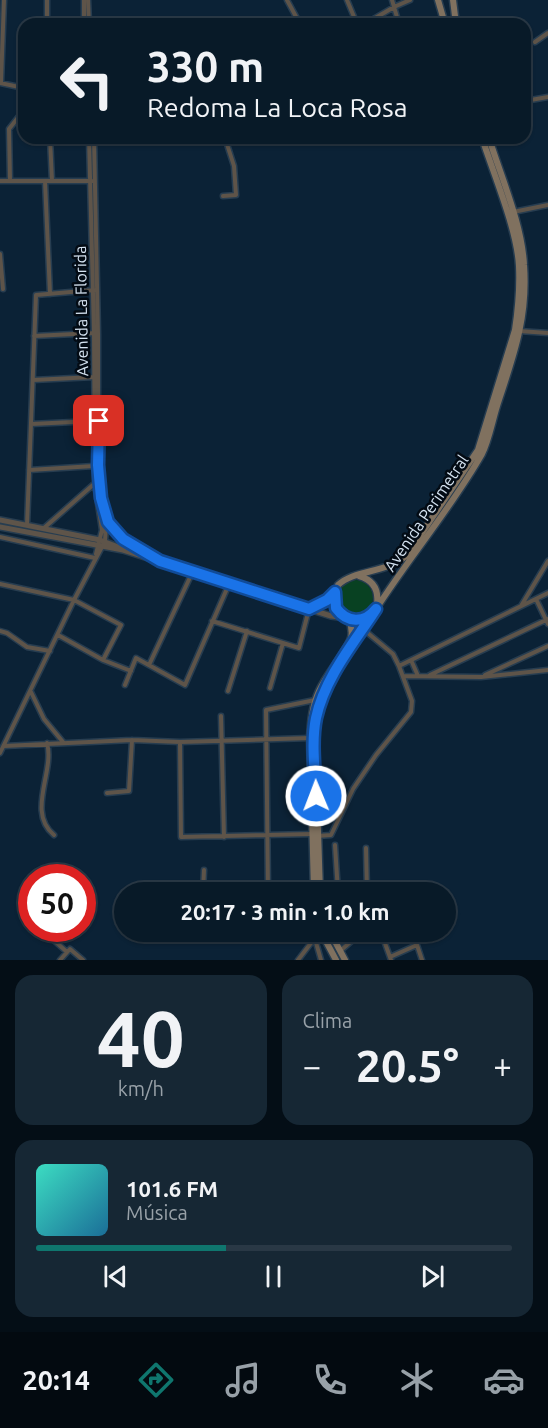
<!DOCTYPE html>
<html lang="es">
<head>
<meta charset="utf-8">
<style>
	:root { --surface:#081a28; --page:#162734; --text:#f1f3f6; --muted:#98a1a8; --line:#293845; --accent:#0f766e }
	body { margin:0; font-family:Ubuntu,sans-serif; background:var(--page); color:var(--text); height:100vh; display:flex; flex-direction:column; font-size:22px; white-space:nowrap }
	* { box-sizing:border-box; margin:0 }
	p { font-size:20px; color:var(--muted) }
	.icon { flex:none; width:33px; height:33px; fill:none; stroke:currentColor; stroke-width:2; stroke-linecap:round; stroke-linejoin:round }
	.map { position:relative; height:960px; overflow:hidden }
	.panel { display:flex; flex-direction:column; gap:15px; padding:15px; background:#040e16; flex:1 }
	.panel>* { flex:none }
	.banner { position:absolute; left:18px; top:18px; width:513px; height:126px; border-radius:18px; box-shadow:0 2px 4px #0004,0 0 0 2px var(--line); background:#081a28; color:var(--text); overflow:hidden }
	.speed { position:absolute; left:18px; top:864px; display:flex; gap:12px; font-size:30px; font-weight:700; text-align:center }
	.speed>* { display:grid; place-content:center; width:78px; height:78px; border-radius:50%; background:var(--surface); box-shadow:0 2px 4px #0004,0 0 0 2px var(--line); line-height:1 }
	.speed .limit { border:9px solid #d22; background:#fff; color:#111 }
	.pin { position:absolute; display:grid; place-items:center; width:51px; height:51px; color:#fff; margin:-26px; border-radius:12px; box-shadow:0 3px 9px #0006 }
	.me { position:absolute; width:66px; margin:-33px; rotate:359deg; stroke-linejoin:round; filter:drop-shadow(0 0 4px #0008) }
	.turn { display:flex; align-items:center; gap:21px; height:126px; padding:0 30px; font-size:27px }
	.turn .icon { width:78px; height:78px; stroke-width:2.5 }
	.turn b { display:block; font-size:42px; line-height:51px }
	.big { font-size:45px; font-weight:700; line-height:1.1 }
	.panel .widget { flex:1; display:flex; flex-direction:column; justify-content:center; gap:9px; min-width:0; padding:0 21px; border-radius:18px; background:var(--page) }
	.panel .dial { align-items:center; gap:0 }
	.dial b { font-size:78px; line-height:1 }
	.song { display:flex; align-items:center; gap:18px }
	.cover { width:72px; height:72px; border-radius:9px; background:linear-gradient(135deg,hsl(170 70% 55%),hsl(200 70% 35%)) }
	.played { height:6px; border-radius:3px; background:linear-gradient(90deg,var(--accent) 40%,var(--line) 40%) }
	.keys { display:flex; justify-content:space-around; direction:ltr }
	.heat { display:flex; justify-content:space-between; align-items:center; font-size:33px; direction:ltr }
	.panel .tiles { flex:1; display:grid; gap:15px; grid-template-columns:1fr 1fr }
	.widget:last-child { grid-column:span 2 }
	.trip { position:absolute; left:114px; top:882px; width:342px; height:60px; border-radius:30px; background:var(--surface); box-shadow:0 2px 4px #0004,0 0 0 2px var(--line); font-weight:700; line-height:60px; text-align:center }
	.tabs { display:flex; height:96px; justify-content:space-around; align-items:center; background:#030a10; color:var(--muted) }
	.tabs .icon { width:42px; height:42px }
	.tabs .selected { color:var(--accent) }
	.tabs b { font-size:27px; color:var(--text) }
	.map>svg:first-child { display:block }
</style>
</head>
<body>
<div class="map">
<svg width="548" height="960" viewBox="0 0 548 960">
	<rect width="100%" height="100%" fill="#0b2236"/>
	<path fill="#084122" d="M337 598a18 18 0 1 1 36 0a18 18 0 1 1-36 0Z"/>
	<g fill="none" stroke-linecap="round" stroke-linejoin="round">
		<g stroke="#273d50" stroke-width="7">
			<path id="minor" d="M 47,0 L 47,24
				M 84,0 L 84,24
				M 88,0 L 89,24
				M 287,0 L 300,24
				M 347,0 L 357,24
				M 392,0 L 399,24
				M 365,24 L 394,7 L 410,0
				M 535,42 L 548,33
				M 1,82 L 4,0
				M 0,83 L 24,88
				M 525,101 L 548,97
				M 50,138 L 52,181
				M 89,138 L 94,333 L 95,484 L 102,530 L 96,554
				M 0,181 L 92,181
				M 10,181 L 9,129 L 20,115 L 24,104
				M 45,181 L 50,294
				M 223,196 L 236,195 L 234,166 L 225,138
				M 513,212 L 548,205
				M 0,254 L 3,289
				M 519,331 L 548,333
				M 34,336 L 94,333
				M 33,380 L 94,377
				M 31,424 L 94,421
				M 29,470 L 94,466
				M 27,525 L 36,295 L 94,290
				M 44,528 L 94,484
				M 0,537 L 95,558
				M 0,584 L 74,600 L 121,625 L 103,660
				M 536,599 L 548,624
				M 521,606 L 548,561
				M 212,621 L 299,648 L 309,609
				M 0,631 L 7,633 L 27,647 L 50,651
				M 58,635 L 103,660 L 131,671
				M 411,660 L 418,676
				M 149,665 L 193,571
				M 399,666 L 548,593
				M 430,675 L 548,619
				M 485,675 L 548,646
				M 403,676 L 481,677 L 548,670
				M 125,685 L 136,658 L 185,685 L 229,584
				M 270,688 L 283,643
				M 228,691 L 247,631
				M 31,692 L 44,719 L 63,742
				M 221,716 L 224,837
				M 180,742 L 181,837 L 312,834
				M 47,743 C 55,772 26,812 54,835
				M 4,746 L 132,740 L 180,742 L 310,738
				M 0,753 L 74,600 L 105,541 L 106,525 L 101,499 L 98,465 L 98,334 L 94,138
				M 107,793 L 129,791 L 132,740
				M 317,836 L 331,835 L 353,789 L 376,755 L 411,712 L 412,701 L 399,666 L 393,654 L 363,629
				M 335,845 L 338,892
				M 366,848 L 367,892
				M 203,892 L 204,870
				M 268,892 L 266,710 L 315,700
				M 29,919 L 32,921
				M 40,928 L 67,952
				M 313,932 L 321,960
				M 350,932 L 354,939
				M 381,932 L 391,960
				M 340,951 L 354,939 L 369,932
				M 390,957 L 417,945 L 422,960
				M 60,960 L 70,949 L 83,960
				M 298,960 L 314,939"/>
		</g>
		<g stroke="#273d50" stroke-width="8">
			<path id="tertiary" d="M 104,513 C 113,535 131,544 151,556
				M 0,520 L 100,540 L 121,548
				M 0,527 L 123,550 L 331,616 L 347,618
				M 309,609 L 327,600 L 335,592"/>
		</g>
		<g stroke="#273d50" stroke-width="9">
			<path id="secondary" d="M 438,0 L 445,24
				M 453,0 L 456,24
				M 359,576 C 373,580 379,589 377,604
				M 371,615 C 355,625 339,618 334,600 L 338,585 C 355,569 386,574 407,555 L 478,450 L 515,330 C 518,310 520,287 519,266 C 517,229 494,175 482,138
				M 314,892 L 310,738 C 311,721 312,706 319,691 C 327,673 346,653 351,638 C 353,631 351,625 349,619
				M 320,892 L 315,737 C 318,687 344,660 369,620 C 404,563 449,512 482,454 C 489,440 492,422 497,406 C 513,357 528,318 524,265 C 522,224 501,177 489,138
				M 321,932 L 336,960
				M 330,932 L 345,960"/>
		</g>
		<use href="#minor" stroke="#5e5449" stroke-width="4"/>
		<use href="#tertiary" stroke="#5e5449" stroke-width="5"/>
		<use href="#secondary" stroke="#80715f" stroke-width="6"/>
	</g>
	<g fill="none" stroke-linecap="round" stroke-linejoin="round">
		<g stroke="#114b97" stroke-width="15">
			<path id="route" d="M 99,421 L 98,465 L 101,498 L 108,522 L 123,539 L 160,561 L 309,609 L 327,600 L 335,592 L 336,608 C 347,623 364,624 376,609 C 354,643 325,677 316,718 C 311,742 315,771 316,796"/>
		</g>
		<use href="#route" stroke="#1a73e8" stroke-width="10"/>
	</g>
	<g text-anchor="middle" stroke-width="5" stroke-linejoin="round" paint-order="stroke">
		<g font-size="16" fill="#d5e3f1" stroke="#030b14">
			<text transform="translate(81 311) rotate(-91)" y="6">Avenida La Florida</text>
			<text transform="translate(426 513) rotate(-56)" y="6">Avenida Perimetral</text>
		</g>
	</g>
</svg>
<div class="speed"><div class="limit">50</div></div>
<div class="pin" style="left:99px;top:421px;background:#d93025"><svg class="icon" aria-label="arrive" viewBox="0 0 24 24"><path d="M6 21V4h12l-3 4 3 4H6"/></svg></div>
<svg class="me" style="left:316px;top:796px" viewBox="-20 -20 40 40"><circle r="17" fill="#1a73e8" stroke="#fff" stroke-width="3"/><path d="M0-11L8 9 0 5-8 9z" fill="#fff"/></svg>
<div class="trip">20:17 · 3 min · 1.0 km</div>
<div class="banner">
<div class="turn"><svg class="icon" aria-label="left" viewBox="0 0 24 24"><path d="M17 20v-9H6M10 6l-5 5 5 5"/></svg><div><b>330 m</b>Redoma La Loca Rosa</div></div>
</div>
</div>
<section class="panel">
<div class="tiles">
<div class="widget dial"><b>40</b><p>km/h</p></div>
<div class="widget"><p>Clima</p>
<div class="heat"><a>−</a><b class="big">20.5°</b><a>+</a></div>
</div>
<div class="widget">
<div class="song"><i class="cover"></i><div><b>101.6 FM</b><p>Música</p></div></div>
<div class="played"></div>
<div class="keys"><svg class="icon" aria-label="previous" viewBox="0 0 24 24"><path d="M18 5L8 12l10 7zM5 5v14"/></svg><svg class="icon" aria-label="pause" viewBox="0 0 24 24"><path d="M8 5v14M16 5v14"/></svg><svg class="icon" aria-label="next" viewBox="0 0 24 24"><path d="M6 5l10 7-10 7zM19 5v14"/></svg></div>
</div>
</div>
</section>
<nav class="tabs">
<b>20:14</b>
<svg class="icon selected" aria-label="directions" viewBox="0 0 24 24"><path d="M12 3l9 9-9 9-9-9zM9 14v-3h6M13 9l2 2-2 2"/></svg>
<svg class="icon" aria-label="music" viewBox="0 0 24 24"><path d="M9 18V5l10-2v13"/><circle cx="6" cy="18" r="3"/><circle cx="16" cy="16" r="3"/></svg>
<svg class="icon" aria-label="phone" viewBox="0 0 24 24"><path d="M5 4h4l2 5-3 2q2 4 5 5l2-3 5 2v4C11 20 4 13 5 4z"/></svg>
<svg class="icon" aria-label="climate" viewBox="0 0 24 24"><path d="M12 3v18M4 7l16 10M4 17L20 7"/></svg>
<svg class="icon" aria-label="car" viewBox="0 0 24 24"><path d="M5 17H2v-5l4-1 3-4h7l3 4 3 1v5h-3M9 17h6M6 11h13"/><circle cx="7" cy="17" r="2"/><circle cx="17" cy="17" r="2"/></svg>
</nav>
</body>
</html>
